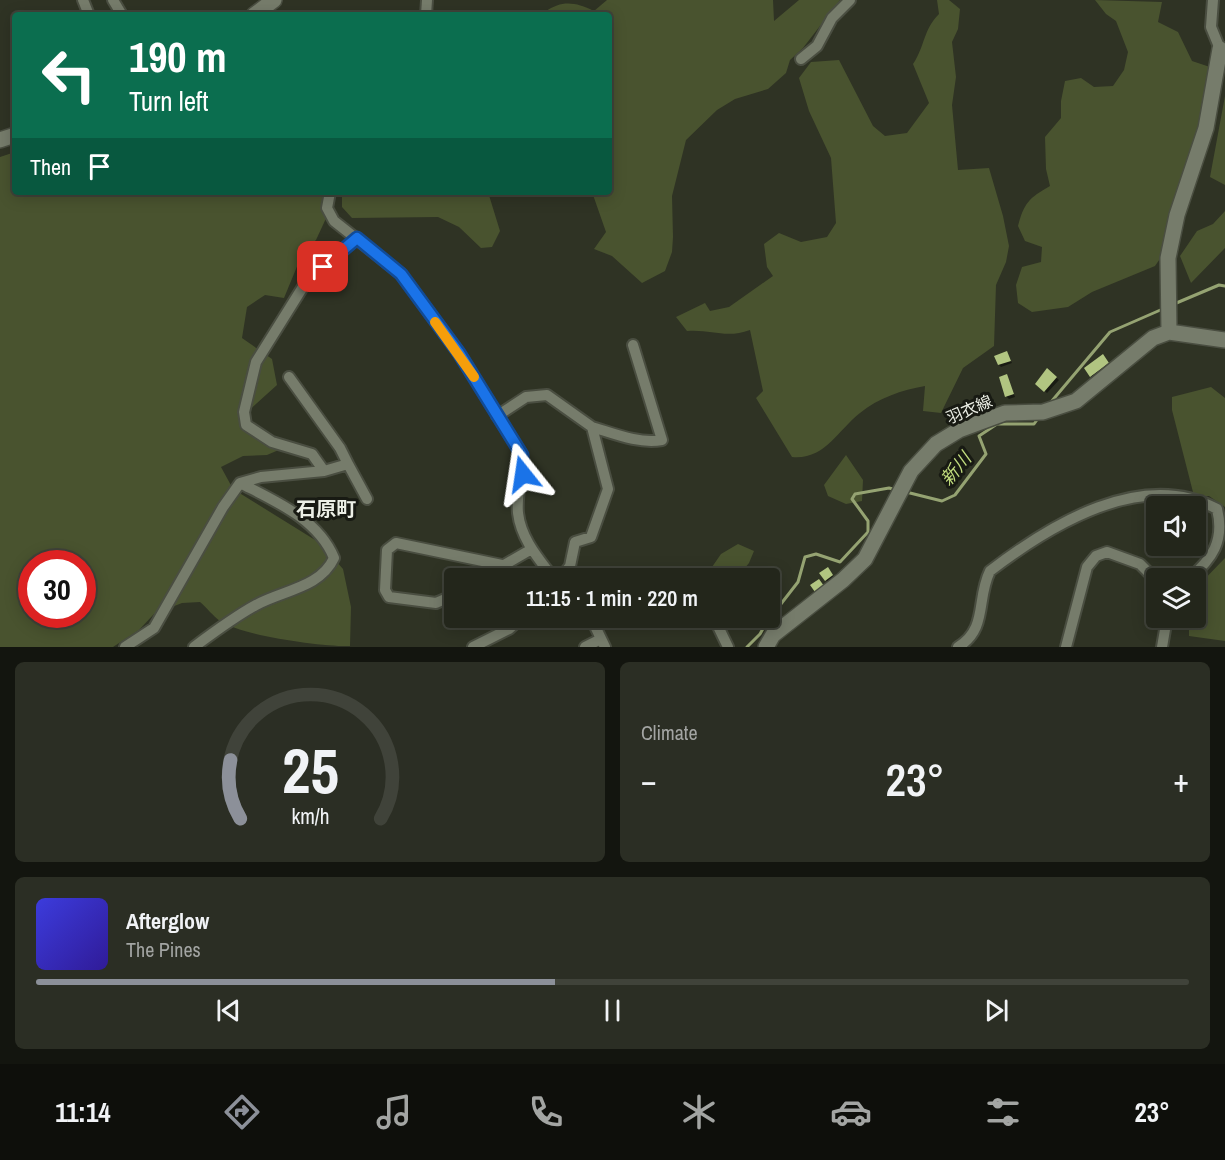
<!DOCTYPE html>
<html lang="en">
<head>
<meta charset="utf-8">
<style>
	:root { --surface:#23261b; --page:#2b2e24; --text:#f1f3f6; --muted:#a3a5a3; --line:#40433a; --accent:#8c9099 }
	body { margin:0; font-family:"Archivo Narrow","Noto Sans JP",sans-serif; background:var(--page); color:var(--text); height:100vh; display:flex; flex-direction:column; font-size:22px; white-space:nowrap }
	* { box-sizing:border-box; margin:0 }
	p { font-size:20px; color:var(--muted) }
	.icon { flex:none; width:33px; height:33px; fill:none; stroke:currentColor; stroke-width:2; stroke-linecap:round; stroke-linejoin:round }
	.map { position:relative; height:647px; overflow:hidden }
	.panel { display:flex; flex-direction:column; gap:15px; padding:15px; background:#13150f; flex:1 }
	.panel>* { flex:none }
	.top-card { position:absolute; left:12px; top:12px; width:600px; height:183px; border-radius:6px; box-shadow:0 3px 15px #0003,0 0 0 2px var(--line); background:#0b6e4f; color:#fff; overflow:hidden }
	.fabs { position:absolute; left:1146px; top:496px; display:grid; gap:12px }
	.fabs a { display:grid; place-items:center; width:60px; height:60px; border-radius:6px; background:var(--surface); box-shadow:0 3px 15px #0003,0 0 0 2px var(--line); font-size:30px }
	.speed { position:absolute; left:18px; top:550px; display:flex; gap:12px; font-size:30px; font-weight:700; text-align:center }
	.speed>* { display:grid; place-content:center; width:78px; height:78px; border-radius:50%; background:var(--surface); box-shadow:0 3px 15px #0003,0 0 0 2px var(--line); line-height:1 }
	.speed .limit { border:9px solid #d22; background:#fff; color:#111 }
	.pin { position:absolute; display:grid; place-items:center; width:51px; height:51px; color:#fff; margin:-26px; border-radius:12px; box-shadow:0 3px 9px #0006 }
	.me { position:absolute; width:66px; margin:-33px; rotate:345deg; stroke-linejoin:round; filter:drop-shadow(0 0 4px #0008) }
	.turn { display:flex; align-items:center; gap:21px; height:126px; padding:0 18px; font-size:27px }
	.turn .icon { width:78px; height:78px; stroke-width:2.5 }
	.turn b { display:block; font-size:42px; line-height:51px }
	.then { display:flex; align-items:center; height:57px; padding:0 18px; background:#0003; gap:12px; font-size:22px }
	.big { font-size:45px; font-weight:600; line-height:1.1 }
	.panel .widget { flex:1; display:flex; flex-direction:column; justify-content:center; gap:9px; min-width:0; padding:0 21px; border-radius:9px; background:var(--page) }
	.panel .dial { align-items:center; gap:0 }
	.dial svg { height:156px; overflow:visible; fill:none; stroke:var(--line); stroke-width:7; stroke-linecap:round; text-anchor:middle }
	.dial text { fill:var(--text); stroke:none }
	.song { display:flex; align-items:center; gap:18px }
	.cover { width:72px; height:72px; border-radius:9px; background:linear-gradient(135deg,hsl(240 70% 55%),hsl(250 70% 35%)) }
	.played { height:6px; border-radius:3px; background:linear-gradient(90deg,var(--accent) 45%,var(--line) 45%) }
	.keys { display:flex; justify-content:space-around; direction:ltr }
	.heat { display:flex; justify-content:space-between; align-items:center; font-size:33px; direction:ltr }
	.panel .tiles { flex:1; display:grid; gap:15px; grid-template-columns:1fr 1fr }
	.widget:last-child { grid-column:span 2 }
	.trip { position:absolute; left:444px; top:568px; width:336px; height:60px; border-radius:6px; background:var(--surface); box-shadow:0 3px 15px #0003,0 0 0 2px var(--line); font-weight:600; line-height:60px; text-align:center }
	.dock { display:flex; height:96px; justify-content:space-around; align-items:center; background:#0e0f0b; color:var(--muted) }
	.dock .icon { width:42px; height:42px }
	.dock .active { color:var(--accent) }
	.dock b { font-size:27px; color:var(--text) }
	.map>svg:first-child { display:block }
</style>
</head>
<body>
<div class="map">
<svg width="1225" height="647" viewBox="0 0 1225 647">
	<rect width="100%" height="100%" fill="#2f3324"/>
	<path fill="#49532f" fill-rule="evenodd" d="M 607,0 L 773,0 L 774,21 L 799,0 L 840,0 L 803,48 L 790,60 L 786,73 L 768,89 L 735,99 L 717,110 L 686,140 L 672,196 L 673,237 L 672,252 L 665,271 L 642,283 L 612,256 L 594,249 L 606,232 L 592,192 L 609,192 L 609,15 L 546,15 L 545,12 C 562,0 575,2 594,11 Z
		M 937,0 L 949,0 L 960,9 L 958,29 L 952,42 L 956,77 L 952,105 L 958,170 L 989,168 L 1003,216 L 1009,246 L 1006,262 L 996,285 L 994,346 L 963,368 L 941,413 L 923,411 L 925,386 C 902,390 878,398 860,413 C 837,431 825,460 792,457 L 756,398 L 763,391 L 750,330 C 726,339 711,329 687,331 L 676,317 L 705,303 L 710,311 L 729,307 L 773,276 L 767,267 L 764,244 L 779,233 L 801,242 L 827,237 L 836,223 L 831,158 L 809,111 L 799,78 L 811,62 L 839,60 L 873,126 L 885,136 L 907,133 L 929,103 L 913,64 C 925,46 923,30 939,14 Z
		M 1095,0 L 1162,2 L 1158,22 L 1178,32 L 1192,61 L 1213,68 L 1204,93 L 1199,129 L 1164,253 L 1155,266 L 1092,292 L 1068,307 L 1032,312 L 1018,303 L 1016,285 L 1022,267 L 1041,262 L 1042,247 L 1025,241 L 1018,226 C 1024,203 1029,198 1050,186 L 1046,169 L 1045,137 L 1061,118 L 1061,101 L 1065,81 L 1081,78 L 1094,87 L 1113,86 L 1124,70 L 1128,52 L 1116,21 L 1106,14 Z
		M 1225,96 L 1225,185 L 1210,177 Z
		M 15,152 L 15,192 L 322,192 L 322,204 L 328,214 L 316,240 L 303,252 L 284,298 L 265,295 L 247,307 L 242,338 L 272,359 L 277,385 L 246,413 L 259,437 L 281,449 L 267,455 L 243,456 L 221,467 L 233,489 L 320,543 L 343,569 L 351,607 L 350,646 C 325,647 242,636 220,621 C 213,616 207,608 200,602 L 182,603 L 154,614 L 139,630 L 113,647 L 0,647 L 0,157 ZM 32,564 L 82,564 L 82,615 L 32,615 Z
		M 342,192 L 488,192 L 500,231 L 492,247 L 481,248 L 459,227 L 438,217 L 352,218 L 342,207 Z
		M 1225,211 L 1225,248 L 1191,283 L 1180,256 L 1197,231 L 1213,224 Z
		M 1211,387 L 1225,398 L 1225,507 L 1209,496 L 1194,496 L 1172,410 L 1172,397 Z
		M 846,455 L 863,480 L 862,501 L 846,504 L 828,496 L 824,485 Z
		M 738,544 L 754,551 L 749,563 L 736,579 L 717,579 L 712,567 L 721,554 Z
		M 1225,558 L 1225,641 L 1189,636 L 1189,618 L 1196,618 L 1196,588 Z"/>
	<path fill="#0007" d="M 1007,353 L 1012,363 L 1001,367 L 999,365 Z
		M 1105,359 L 1110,366 L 1094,378 L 1091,376 Z
		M 1047,370 L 1059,380 L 1047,393 L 1037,384 Z
		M 1007,376 L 1015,397 L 1009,399 L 1006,396 Z
		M 830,572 L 834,578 L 828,582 L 826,580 Z"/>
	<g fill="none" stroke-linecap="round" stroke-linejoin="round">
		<path stroke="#95a372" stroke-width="3" d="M 1174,304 L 1219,285 L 1225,286
			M 1051,402 L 1110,332 L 1165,308
			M 906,492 L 942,501 L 955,495 L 986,454 L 979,436 L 997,424 L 1034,424 L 1039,417
			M 770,618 L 798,582 L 805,557 L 816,554 L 840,562 L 868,532 L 868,521 L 852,499 L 855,494 L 889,488 L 897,490
			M 747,647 L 760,634 L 769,618"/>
	</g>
	<path fill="#b1c581" d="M 1007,351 L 1011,361 L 998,365 L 994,356 Z
		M 1103,354 L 1109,363 L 1090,377 L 1084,368 Z
		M 1047,368 L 1057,377 L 1044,392 L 1035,384 Z
		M 1007,374 L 1014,394 L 1005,397 L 999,377 Z
		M 828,567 L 833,575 L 825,581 L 819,573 Z
		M 819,579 L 824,586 L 815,592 L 810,585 Z"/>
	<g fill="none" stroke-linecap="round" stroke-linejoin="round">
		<g stroke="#4a4e41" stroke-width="14">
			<path id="street" d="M 83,0 L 89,15
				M 113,0 L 122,15
				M 1213,0 L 1211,27 L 1220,49
				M 426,15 L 427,0
				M 801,59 L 817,46 L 832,18 L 850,0
				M 330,192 L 327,208 L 334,221 L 401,274 L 459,353 L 522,455 C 523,474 516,495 518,513 C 521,539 539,559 554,579
				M 289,377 L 340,448 L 348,464 L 324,471
				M 497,416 L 526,397 L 547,395 L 592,427 L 608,489 L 591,537 L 575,542 L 570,566 L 560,579
				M 592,427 C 615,434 639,444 662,440 L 633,345
				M 348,464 L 367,499
				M 480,579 L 530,550
				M 454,595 L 436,603 L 389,597 L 385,590 L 387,550 L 396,543 L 502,565
				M 589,618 L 594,624 L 605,647
				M 714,618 L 728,647
				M 125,647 L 154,628 L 223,507 L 240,483 L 261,477 L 324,471 L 312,454 L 272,442 L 246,425 L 244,412 L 256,362 L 306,282 L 357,238
				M 194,647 C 214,632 234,617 256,605 C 283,590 320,588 334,558 C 318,519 275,501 240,483
				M 473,647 L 509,629 L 521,618
				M 585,647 L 601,639
				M 958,647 C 988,629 976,599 990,571 C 1050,525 1142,468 1217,509 C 1225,541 1212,559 1189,579
				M 1066,647 L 1087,567 L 1096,556 L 1107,552 L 1140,564 L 1156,580
				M 1162,647 L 1167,618"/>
		</g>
		<g stroke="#4a4e41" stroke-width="18">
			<path id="secondary" d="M 254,15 L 274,0
				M 0,140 L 15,135
				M 1169,332 L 1168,258 L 1177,215 L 1206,128 L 1220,49
				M 766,647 L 773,635 L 843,580 L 865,559 L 911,471 L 936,444 L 959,430 L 1005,413 L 1043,412 L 1076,401 L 1153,338 L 1169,332 L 1225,340"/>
		</g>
		<use href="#street" stroke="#767c6b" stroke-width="10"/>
		<use href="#secondary" stroke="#767c6b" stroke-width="15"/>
	</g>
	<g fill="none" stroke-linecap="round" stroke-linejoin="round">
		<g stroke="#114b97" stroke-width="15">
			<path id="route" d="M 323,267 L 357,238 L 401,274 L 459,353 L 522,455 L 523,474"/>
		</g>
		<use href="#route" stroke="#1a73e8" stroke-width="10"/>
		<path stroke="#f59e0b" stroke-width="10" d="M 435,322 L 474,377"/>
	</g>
	<g text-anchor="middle" stroke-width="6" stroke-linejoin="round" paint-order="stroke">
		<g font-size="16" fill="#ecefe6" stroke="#181a13">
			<text transform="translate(969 409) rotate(-23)" y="6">羽衣線</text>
		</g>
		<g font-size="18" font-style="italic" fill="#c1dc7d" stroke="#181a13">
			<text transform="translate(956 469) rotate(-50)" y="6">新川</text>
		</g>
		<g font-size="20" font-weight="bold" fill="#ecefe6" stroke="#181a13">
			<text x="326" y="516">石原町</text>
		</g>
	</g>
</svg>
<div class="fabs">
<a><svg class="icon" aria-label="sound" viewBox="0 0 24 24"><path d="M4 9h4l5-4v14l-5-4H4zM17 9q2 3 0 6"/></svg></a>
<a><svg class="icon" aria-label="layers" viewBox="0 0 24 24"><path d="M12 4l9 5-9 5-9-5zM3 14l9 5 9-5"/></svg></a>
</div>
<div class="speed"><div class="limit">30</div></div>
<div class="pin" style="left:323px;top:267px;background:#d93025"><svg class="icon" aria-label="arrive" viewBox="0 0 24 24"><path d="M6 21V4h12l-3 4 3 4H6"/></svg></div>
<svg class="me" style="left:523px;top:474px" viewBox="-20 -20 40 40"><path d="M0-17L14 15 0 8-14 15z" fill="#1a73e8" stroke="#fff" stroke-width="4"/></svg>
<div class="trip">11:15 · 1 min · 220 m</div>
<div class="top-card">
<div class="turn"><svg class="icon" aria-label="left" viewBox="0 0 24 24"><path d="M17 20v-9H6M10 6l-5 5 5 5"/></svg><div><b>190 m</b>Turn left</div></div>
<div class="then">Then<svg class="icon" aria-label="arrive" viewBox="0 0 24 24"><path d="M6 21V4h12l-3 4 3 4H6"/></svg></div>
</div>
</div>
<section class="panel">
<div class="tiles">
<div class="widget dial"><svg viewBox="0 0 100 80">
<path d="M14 69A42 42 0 1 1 86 69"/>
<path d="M14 69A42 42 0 0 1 9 39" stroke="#8c9099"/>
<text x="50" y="56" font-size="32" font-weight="700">25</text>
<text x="50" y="72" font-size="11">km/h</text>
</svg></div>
<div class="widget"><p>Climate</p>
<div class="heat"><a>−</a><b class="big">23°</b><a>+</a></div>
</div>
<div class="widget">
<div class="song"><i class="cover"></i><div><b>Afterglow</b><p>The Pines</p></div></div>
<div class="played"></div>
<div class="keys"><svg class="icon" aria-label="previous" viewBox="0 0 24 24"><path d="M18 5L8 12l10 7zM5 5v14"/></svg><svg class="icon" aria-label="pause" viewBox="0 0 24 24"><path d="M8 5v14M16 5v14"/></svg><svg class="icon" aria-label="next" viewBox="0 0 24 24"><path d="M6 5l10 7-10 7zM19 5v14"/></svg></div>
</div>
</div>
</section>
<nav class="dock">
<b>11:14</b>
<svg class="icon active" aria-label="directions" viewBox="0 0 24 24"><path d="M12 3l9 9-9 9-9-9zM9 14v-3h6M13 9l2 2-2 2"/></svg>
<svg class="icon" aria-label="music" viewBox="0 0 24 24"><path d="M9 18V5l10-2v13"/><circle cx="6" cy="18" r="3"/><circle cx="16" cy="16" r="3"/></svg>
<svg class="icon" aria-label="phone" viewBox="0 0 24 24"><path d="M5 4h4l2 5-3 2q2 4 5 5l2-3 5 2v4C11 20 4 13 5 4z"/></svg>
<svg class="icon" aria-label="climate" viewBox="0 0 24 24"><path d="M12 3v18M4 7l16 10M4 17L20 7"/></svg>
<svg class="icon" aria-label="car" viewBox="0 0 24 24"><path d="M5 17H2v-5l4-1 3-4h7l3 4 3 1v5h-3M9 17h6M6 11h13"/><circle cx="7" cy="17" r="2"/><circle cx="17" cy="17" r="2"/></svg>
<svg class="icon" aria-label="filters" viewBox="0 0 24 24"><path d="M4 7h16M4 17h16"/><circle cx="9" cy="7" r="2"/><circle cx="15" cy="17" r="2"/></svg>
<b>23°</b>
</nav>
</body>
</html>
